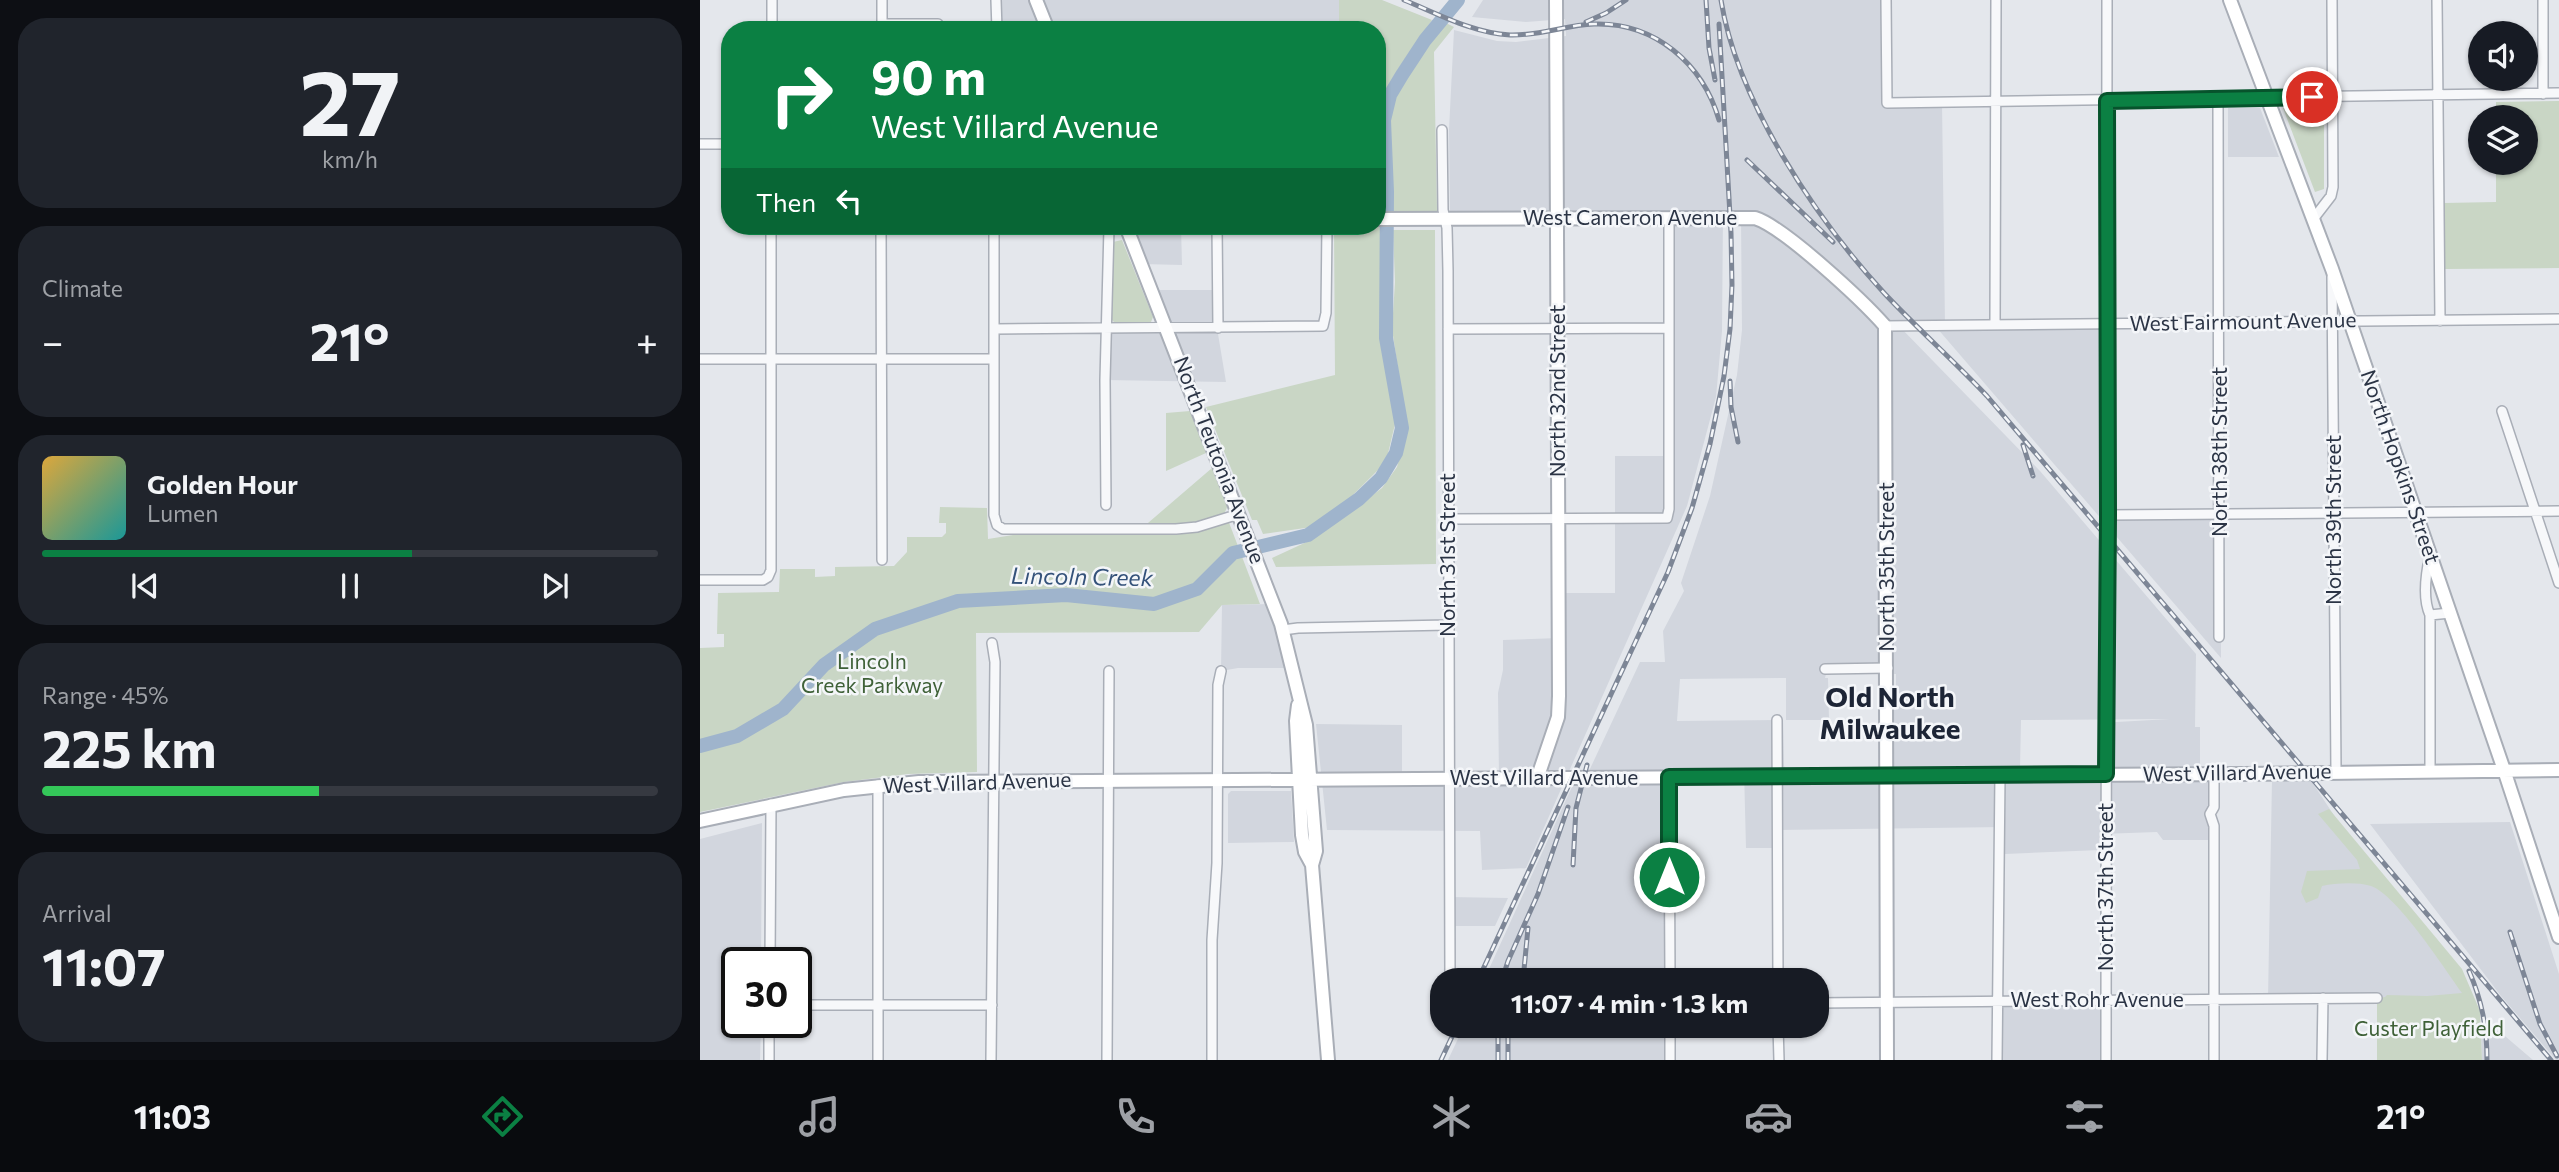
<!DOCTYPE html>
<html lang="en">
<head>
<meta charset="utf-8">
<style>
	:root { --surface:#171b24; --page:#20242c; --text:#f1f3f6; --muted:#9ea1a6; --line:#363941; --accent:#0b8043 }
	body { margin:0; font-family:Commissioner,sans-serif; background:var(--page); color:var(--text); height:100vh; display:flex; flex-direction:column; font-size:26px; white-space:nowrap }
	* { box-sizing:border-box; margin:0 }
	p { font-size:23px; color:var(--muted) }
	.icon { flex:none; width:38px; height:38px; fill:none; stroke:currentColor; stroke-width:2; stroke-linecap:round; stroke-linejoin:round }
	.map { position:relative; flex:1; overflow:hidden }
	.panel { display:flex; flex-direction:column; gap:18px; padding:18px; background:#0d0f14; width:700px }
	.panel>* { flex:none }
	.guide { position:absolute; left:21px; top:21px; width:665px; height:214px; border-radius:28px; box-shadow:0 2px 5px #0004; background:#0b8043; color:#fff; overflow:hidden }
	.tools { position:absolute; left:1768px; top:21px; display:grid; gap:14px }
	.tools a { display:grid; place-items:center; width:70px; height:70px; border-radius:50%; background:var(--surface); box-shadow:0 2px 5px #0004; font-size:35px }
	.speed { position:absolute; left:21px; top:947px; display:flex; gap:14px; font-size:35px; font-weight:700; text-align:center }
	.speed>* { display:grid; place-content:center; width:91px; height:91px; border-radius:50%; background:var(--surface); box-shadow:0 2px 5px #0004; line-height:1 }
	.speed .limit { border:4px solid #111; border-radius:10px; background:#fff; color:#111 }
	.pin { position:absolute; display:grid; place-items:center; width:60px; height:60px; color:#fff; margin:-30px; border:4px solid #fff; border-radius:50%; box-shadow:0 2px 7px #0007 }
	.me { position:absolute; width:77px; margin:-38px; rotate:0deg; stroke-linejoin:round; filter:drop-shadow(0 0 5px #0008) }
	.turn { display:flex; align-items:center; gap:24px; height:147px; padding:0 35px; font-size:32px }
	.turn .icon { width:91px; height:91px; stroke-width:2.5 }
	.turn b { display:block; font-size:49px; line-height:60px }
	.then { display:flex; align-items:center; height:66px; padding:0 35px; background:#0003; gap:14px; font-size:26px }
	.big { font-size:52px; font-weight:700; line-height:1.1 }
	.panel .card { flex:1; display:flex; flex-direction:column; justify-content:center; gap:10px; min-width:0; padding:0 24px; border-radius:28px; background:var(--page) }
	.panel .dial { align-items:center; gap:0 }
	.dial b { font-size:91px; line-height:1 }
	.song { display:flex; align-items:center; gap:21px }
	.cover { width:84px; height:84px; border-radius:10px; background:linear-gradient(135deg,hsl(40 70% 55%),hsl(180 70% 35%)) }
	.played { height:7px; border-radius:4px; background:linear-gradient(90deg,var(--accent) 60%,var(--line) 60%) }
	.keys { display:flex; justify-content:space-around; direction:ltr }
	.heat { display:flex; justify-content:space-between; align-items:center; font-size:38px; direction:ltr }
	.charge { height:10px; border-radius:5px; background:linear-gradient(90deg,#34c759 45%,var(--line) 0) }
	.trip { position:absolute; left:730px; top:968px; width:399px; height:70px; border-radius:28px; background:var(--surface); box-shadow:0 2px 5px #0004; font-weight:700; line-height:70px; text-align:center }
	.tab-bar { display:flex; height:112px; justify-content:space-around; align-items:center; background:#090b0e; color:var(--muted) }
	.tab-bar .icon { width:49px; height:49px }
	.tab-bar .on { color:var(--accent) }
	.tab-bar b { font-size:32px; color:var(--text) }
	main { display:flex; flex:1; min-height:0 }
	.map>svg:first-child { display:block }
</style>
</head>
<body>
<main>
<section class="panel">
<div class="card dial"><b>27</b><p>km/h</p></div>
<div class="card"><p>Climate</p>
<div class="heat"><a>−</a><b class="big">21°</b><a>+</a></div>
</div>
<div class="card">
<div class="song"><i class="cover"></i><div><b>Golden Hour</b><p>Lumen</p></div></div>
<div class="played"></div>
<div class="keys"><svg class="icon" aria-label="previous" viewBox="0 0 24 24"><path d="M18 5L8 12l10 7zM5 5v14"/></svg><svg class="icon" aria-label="pause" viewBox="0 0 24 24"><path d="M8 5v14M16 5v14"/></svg><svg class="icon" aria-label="next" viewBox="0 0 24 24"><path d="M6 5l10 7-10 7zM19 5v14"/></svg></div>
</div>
<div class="card"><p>Range · 45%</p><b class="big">225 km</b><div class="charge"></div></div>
<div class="card"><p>Arrival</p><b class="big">11:07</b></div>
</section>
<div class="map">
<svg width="1859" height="1060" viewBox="0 0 1859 1060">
	<rect width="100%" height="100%" fill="#e4e7ec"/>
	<path fill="#d2d6de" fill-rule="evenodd" d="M 301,0 L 639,0 L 639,30 L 297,30 L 297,2 Z
		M 783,0 L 1186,0 L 1187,102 L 1242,102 L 1245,325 L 1408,324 L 1408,515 L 1520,515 L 1521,658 L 1230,320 L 1191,322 L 1112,251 L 1070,217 L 1061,213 L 1023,212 L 1022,331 L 1016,397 L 987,506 L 826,868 L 782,870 L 780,831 L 627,830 L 616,724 L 702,725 L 702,778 L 799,779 L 798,693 L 803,670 L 803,640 L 859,638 L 859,593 L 915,593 L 915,456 L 968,456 L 969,218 L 750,213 L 749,130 L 754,30 L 797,41 L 816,42 L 866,36 L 865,19 L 826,22 L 772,17 Z
		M 1528,108 L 1560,108 L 1579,157 L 1528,157 Z
		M 1041,217 L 1055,218 L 1176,316 L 1199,326 L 1340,471 L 1496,654 L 1495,727 L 1500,727 L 1500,780 L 1509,781 L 1509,840 L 1463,840 L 1457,832 L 1401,834 L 1400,850 L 1305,854 L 1304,827 L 1072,830 L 1072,848 L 1046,848 L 1044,770 L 889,771 L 940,662 L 965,662 L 963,631 L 984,591 L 981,583 L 1010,496 L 1037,375 L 1042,330 ZM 1126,674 L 1196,674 L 1196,710 L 1180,710 L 1180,764 L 1177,769 L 1086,769 L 1084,766 L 1083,720 L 977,721 L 980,679 L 1086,678 L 1086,720 L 1129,720 L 1128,678 L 1125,678 ZM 1470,719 L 1399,723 L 1400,763 L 1397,767 L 1320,768 L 1321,720 Z
		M 426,226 L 481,226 L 482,265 L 442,264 Z
		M 453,290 L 518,290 L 517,328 L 526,382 L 405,380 L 406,329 L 467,327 Z
		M 574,604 L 594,668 L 538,668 L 521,671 L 522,605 Z
		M 969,777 L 970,980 L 784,980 L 876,778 Z
		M 1610,779 L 1641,826 L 1767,997 L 1568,999 L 1572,780 Z
		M 531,791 L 591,791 L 594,842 L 528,843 L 528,794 Z
		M 1810,822 L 1859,974 L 1859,1060 L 1856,1060 L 1801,996 L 1670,824 Z
		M 62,823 L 61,962 L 37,962 L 37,1022 L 61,1022 L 60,1060 L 0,1060 L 0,839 Z
		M 749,897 L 808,898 L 795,926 L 749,926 Z
		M 1298,1001 L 1406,1001 L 1406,1060 L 1297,1060 Z
		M 764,1026 L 970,1026 L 970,1060 L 748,1060 Z
		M 1799,1031 L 1833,1060 L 1782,1060 L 1781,1033 Z"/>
	<path fill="#c9d6c5" d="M 639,0 L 682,0 L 732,20 C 716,45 694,70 683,98 C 674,121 680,185 683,212 L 677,212 L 677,30 L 639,30 Z
		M 746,23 L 754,27 L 734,52 L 737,211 L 693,212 L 689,122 L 696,90 Z
		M 1859,101 L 1859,268 L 1745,269 L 1744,203 L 1796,202 L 1796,163 L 1825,163 L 1825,117 L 1796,117 L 1796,102 Z
		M 1624,107 L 1624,189 L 1615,192 L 1583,108 Z
		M 634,227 L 681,227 L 681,343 L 695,424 L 686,462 L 645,503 L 612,527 L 563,534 L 557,520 L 552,520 L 506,407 L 635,375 Z
		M 693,230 L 735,230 L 736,564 L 576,567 L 572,558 L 613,539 L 682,488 L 697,467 L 707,428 L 692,329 L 695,282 Z
		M 422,240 L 453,317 L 451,322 L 448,325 L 416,324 L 412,320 L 413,242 Z
		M 490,411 L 506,453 L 466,471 L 466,413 Z
		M 512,468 L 528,505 L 525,512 L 560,604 L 522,605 L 499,632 L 276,633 L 277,772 L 208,774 L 144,782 L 0,812 L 0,648 L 24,647 L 24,634 L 17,634 L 18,593 L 79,592 L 80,569 L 115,569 L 115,577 L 135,576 L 135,567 L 194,566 L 207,552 L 207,537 L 242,537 L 246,533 L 246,523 L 239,523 L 240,507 L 287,508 L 288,539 L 313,535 L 434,535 Z
		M 1629,809 L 1762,969 L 1780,1011 L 1782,1060 L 1677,1060 L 1677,998 L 1685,997 L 1687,995 L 1727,996 L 1762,993 C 1745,969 1696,894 1671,886 C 1657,882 1636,883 1622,886 L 1618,898 L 1606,903 L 1601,892 L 1607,871 L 1660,869 L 1657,860 L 1618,814 Z"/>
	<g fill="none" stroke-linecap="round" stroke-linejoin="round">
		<path stroke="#9fb4cc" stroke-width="14" d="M 0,746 L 37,736 L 83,709 L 124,665 L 175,629 L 258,601 L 366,595 L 454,604 L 497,589 L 533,553 L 608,535 L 659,499 L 681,478 L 696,453 L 702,428 L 686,338 L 687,192 L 684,120 L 690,95 L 702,75 L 725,40 L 758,0"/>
		<g stroke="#a9aeb7" stroke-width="12">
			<path id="street" d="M 296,0 L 297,30
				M 1186,0 L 1187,103 L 1859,93
				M 1737,0 L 1740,321
				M 1843,0 L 1843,94
				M 182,24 L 238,24
				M 182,28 L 182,0
				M 72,30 L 72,0
				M 1518,99 L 1519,637
				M 742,130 L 743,210 L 747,228 L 748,271 L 750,980
				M 0,144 L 30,144
				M 1614,218 L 1631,196 L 1633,187 L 1632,0
				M 181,226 L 182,560
				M 294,226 L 294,515 L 297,525 L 303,529 L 476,529 L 497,527 L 539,514
				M 517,226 L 518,328
				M 1632,277 L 1636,771
				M 1295,324 L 1296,0
				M 1185,326 L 1859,319
				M 295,329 L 623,326 L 626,313 L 627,226
				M 748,329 L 968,328
				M 0,359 L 294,359
				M 1802,411 L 1859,583
				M 406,505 L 405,380 L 409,228 L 413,226
				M 1408,515 L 1859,511
				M 748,519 L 967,518 L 969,509 L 969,218
				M 1730,555 C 1726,573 1722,598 1730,615 L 1730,771
				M 0,580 L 63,580 L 68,577 L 71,570 L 71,226
				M 1730,615 L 1750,613
				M 583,630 L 598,628 L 748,625
				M 1125,669 L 1188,668
				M 1077,720 L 1078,980
				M 1514,773 L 1514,807 L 1510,814 L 1514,826 L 1514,1060
				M 969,777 L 970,980
				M 70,962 L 71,804
				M 1116,1003 L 1677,998
				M 96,1005 L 292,1005
				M 970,1026 L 970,1060
				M 1078,1026 L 1079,1060
				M 69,1060 L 69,1022
				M 178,1060 L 178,785
				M 291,1060 L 295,662 L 292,643
				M 407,1060 L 409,671
				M 512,1060 L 512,940 L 517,863 L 518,685 L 521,671
				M 1297,1060 L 1300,775
				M 1406,1060 L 1407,0
				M 1622,1060 L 1623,998"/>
		</g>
		<g stroke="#a9aeb7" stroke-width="16">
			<path id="secondary" d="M 336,0 L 348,30
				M 1530,0 L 1632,269 L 1804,770 L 1859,937
				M 677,219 L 1055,218 C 1084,227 1163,301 1185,326 L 1187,1060
				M 426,226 L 581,624 L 606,725 L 616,851 L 612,865 L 628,1060
				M 598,705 L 596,721 L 602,835 L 605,852 L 612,865
				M 837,779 L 858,717 L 859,696 L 856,0
				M 0,821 L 144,790 L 219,782 L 1544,774 L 1859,770"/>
		</g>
		<use href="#street" stroke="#f7f8fa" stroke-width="9"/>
		<use href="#secondary" stroke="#fff" stroke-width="12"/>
		<g stroke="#7d8696" stroke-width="5">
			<path id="rail" d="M 704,0 C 738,14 773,33 810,35 C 839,36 866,25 894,24 C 955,22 1003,64 1019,120
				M 1006,0 L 1009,48 L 1015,80
				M 1021,0 C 1037,101 1116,219 1185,294 C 1218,329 1254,361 1287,396 L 1851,1060
				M 886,22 L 906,13 L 926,0
				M 1047,160 L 1133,242
				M 1030,381 L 1031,407 L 1038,442
				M 1323,445 L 1333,476
				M 873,865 L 876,808 L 887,765
				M 1810,932 L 1840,1024 L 1857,1056
				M 1769,971 C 1782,1001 1787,1027 1787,1060
				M 778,980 L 968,572 L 992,508 L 1010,444 L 1024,376 L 1030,329 L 1032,285 L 1031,233 L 1019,24
				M 802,980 L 808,961 L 838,894 L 868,807
				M 823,980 L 828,928
				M 741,1060 L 757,1026
				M 798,1060 L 798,1026
				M 808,1060 L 808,1026"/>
		</g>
		<use href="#rail" stroke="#f4f6f9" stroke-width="2.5" stroke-dasharray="8" stroke-linecap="butt"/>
	</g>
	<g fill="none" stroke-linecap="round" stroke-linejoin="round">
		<g stroke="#07532c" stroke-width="18">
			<path id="route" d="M 969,877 L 969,777 L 1406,774 L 1408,515 L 1407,101 L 1612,97"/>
		</g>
		<use href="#route" stroke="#0b8043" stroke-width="12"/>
	</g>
	<g text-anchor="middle" stroke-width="5" stroke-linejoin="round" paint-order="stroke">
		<g font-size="21" fill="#2b3445" stroke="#f4f6f9">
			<text x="930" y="225">West Cameron Avenue</text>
			<text transform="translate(1543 322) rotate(-1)" y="7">West Fairmount Avenue</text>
			<text transform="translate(858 391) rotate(-90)" y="7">North 32nd Street</text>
			<text transform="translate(1520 452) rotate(-90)" y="7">North 38th Street</text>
			<text transform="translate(519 460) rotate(69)" y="7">North Teutonia Avenue</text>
			<text transform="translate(1700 467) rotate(71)" y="7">North Hopkins Street</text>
			<text transform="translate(1634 520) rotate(-90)" y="7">North 39th Street</text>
			<text transform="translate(748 555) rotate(-90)" y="7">North 31st Street</text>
			<text transform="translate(1187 567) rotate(-90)" y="7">North 35th Street</text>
			<text transform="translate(1537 773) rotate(-1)" y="7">West Villard Avenue</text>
			<text x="844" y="785">West Villard Avenue</text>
			<text transform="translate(277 783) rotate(-2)" y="7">West Villard Avenue</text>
			<text transform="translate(1406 887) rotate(-90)" y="7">North 37th Street</text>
			<text x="1397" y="1007">West Rohr Avenue</text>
		</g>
		<g font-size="21" fill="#3f6138" stroke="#f4f6f9">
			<text x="172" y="669">Lincoln<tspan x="172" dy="24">Creek Parkway</tspan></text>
			<text x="1729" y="1036">Custer Playfield</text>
		</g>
		<g font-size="23" font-style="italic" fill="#34527a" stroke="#f4f6f9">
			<text transform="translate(382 577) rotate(1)" y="8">Lincoln Creek</text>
		</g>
		<g font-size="28" font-weight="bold" fill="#1d2536" stroke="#f4f6f9">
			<text x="1190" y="707">Old North<tspan x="1190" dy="32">Milwaukee</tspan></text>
		</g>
	</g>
</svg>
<div class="tools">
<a><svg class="icon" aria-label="sound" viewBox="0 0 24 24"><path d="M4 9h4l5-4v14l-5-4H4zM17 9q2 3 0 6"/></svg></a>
<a><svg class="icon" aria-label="layers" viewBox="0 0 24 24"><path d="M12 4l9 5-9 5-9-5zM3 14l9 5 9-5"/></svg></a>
</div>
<div class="speed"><div class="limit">30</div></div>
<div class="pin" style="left:1612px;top:97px;background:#d93025"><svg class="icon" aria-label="arrive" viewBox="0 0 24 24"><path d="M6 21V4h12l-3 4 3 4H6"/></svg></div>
<svg class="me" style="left:969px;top:877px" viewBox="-20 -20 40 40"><circle r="17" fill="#0b8043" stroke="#fff" stroke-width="3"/><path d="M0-11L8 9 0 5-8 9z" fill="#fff"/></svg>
<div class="trip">11:07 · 4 min · 1.3 km</div>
<div class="guide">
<div class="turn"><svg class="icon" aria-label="right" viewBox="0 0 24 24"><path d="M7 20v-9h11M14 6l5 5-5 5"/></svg><div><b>90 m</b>West Villard Avenue</div></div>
<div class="then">Then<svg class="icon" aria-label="left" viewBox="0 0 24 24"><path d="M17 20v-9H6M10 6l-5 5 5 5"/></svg></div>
</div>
</div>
</main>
<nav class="tab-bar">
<b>11:03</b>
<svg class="icon on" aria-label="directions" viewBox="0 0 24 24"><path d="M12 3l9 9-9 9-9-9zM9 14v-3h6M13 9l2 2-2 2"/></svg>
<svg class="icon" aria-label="music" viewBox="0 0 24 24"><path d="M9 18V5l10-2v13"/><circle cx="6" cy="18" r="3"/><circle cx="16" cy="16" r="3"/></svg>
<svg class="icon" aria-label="phone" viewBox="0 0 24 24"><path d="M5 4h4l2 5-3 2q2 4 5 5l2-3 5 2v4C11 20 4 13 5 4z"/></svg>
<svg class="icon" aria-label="climate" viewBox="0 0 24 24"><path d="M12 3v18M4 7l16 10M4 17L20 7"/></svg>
<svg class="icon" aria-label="car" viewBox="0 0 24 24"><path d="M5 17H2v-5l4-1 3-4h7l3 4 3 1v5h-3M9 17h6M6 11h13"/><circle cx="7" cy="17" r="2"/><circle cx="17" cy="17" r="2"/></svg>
<svg class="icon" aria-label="filters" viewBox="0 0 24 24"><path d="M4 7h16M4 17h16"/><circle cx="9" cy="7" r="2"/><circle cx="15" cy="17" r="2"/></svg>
<b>21°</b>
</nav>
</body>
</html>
